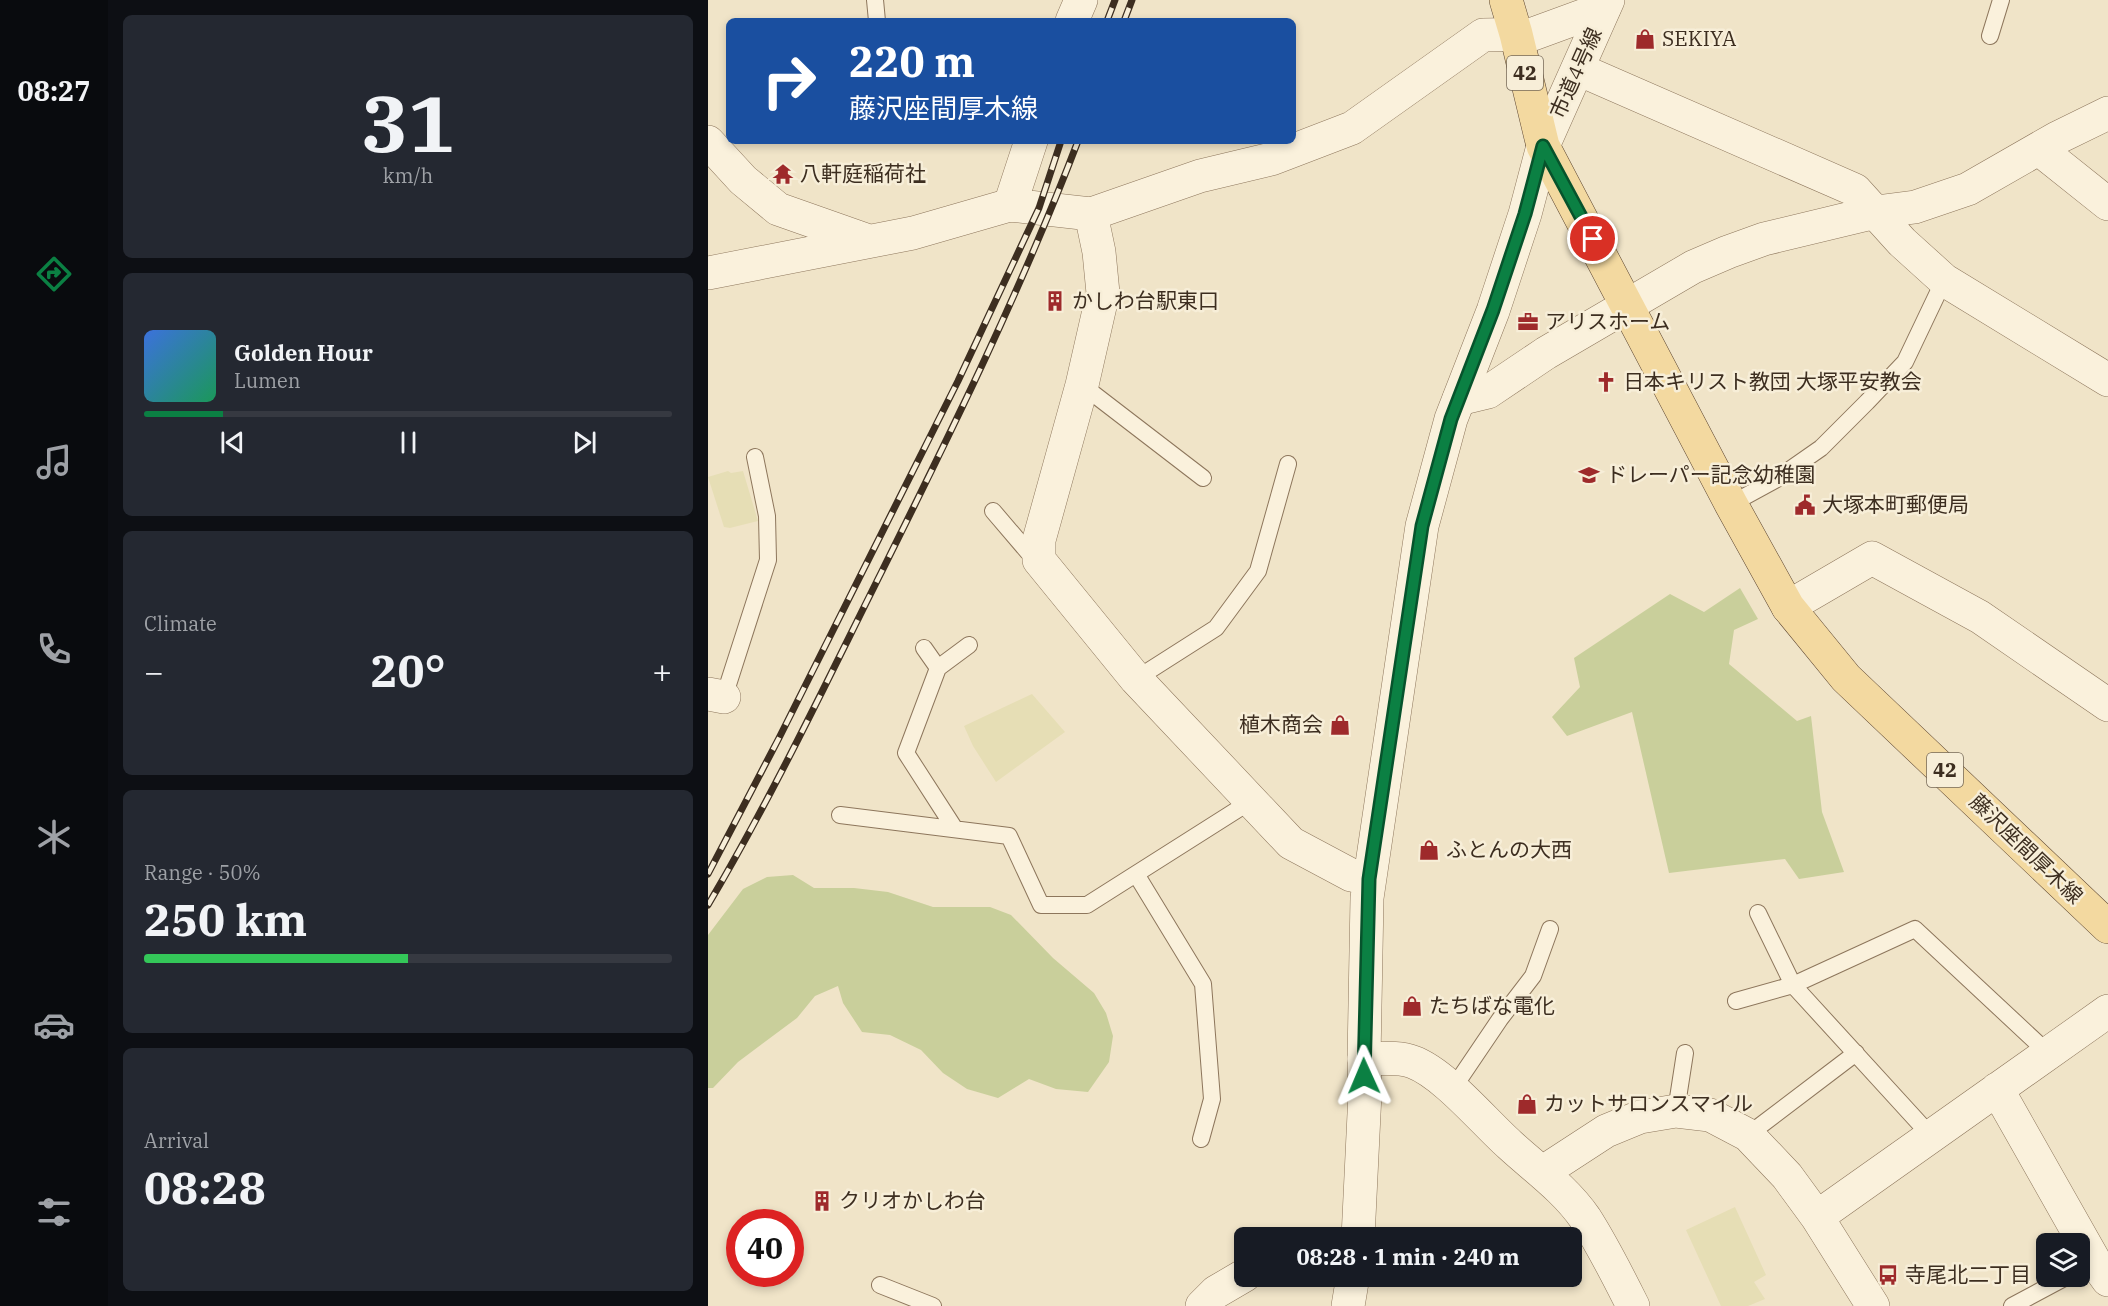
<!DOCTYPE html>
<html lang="en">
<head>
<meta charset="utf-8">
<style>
	:root { --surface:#171b24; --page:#242831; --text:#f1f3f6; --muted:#9ea1a6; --line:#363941; --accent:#0b8043 }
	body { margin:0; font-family:"IBM Plex Serif","Noto Sans JP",serif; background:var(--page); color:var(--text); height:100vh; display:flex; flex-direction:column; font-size:22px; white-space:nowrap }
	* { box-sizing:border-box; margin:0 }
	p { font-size:20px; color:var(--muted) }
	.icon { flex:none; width:33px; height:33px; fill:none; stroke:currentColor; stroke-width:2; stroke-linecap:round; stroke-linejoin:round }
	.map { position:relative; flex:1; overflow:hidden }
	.details { display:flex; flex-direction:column; gap:15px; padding:15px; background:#0d0f14; width:600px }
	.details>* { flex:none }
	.guide { position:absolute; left:18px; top:18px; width:570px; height:126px; border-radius:9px; box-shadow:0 3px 9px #0003; background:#1a4fa0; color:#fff; overflow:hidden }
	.buttons { position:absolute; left:1328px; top:1233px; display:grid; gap:12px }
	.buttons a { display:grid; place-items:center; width:54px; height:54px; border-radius:9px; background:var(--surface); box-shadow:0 3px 9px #0003; font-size:30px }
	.speed { position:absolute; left:18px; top:1209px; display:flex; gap:12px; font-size:30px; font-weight:700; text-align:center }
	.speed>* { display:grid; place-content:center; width:78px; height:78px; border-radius:50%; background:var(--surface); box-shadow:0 3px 9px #0003; line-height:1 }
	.speed .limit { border:9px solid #d22; background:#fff; color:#111 }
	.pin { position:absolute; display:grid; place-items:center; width:51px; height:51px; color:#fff; margin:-26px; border:3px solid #fff; border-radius:50%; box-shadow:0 2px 6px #0007 }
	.me { position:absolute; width:66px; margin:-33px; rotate:359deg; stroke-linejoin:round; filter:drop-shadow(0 0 4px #0008) }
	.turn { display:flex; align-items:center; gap:21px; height:126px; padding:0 24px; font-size:27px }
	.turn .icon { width:78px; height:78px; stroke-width:2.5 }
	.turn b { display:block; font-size:42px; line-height:51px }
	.big { font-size:45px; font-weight:700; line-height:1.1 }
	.details .widget { flex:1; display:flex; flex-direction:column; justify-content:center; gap:9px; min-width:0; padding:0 21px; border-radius:9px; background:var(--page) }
	.details .dial { align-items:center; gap:0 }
	.dial b { font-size:78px; line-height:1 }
	.song { display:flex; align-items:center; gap:18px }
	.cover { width:72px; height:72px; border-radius:9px; background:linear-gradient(135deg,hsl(220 70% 55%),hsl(150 70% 35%)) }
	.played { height:6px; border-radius:3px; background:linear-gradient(90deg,var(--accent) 15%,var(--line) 15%) }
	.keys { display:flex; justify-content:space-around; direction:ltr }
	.heat { display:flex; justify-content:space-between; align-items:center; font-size:33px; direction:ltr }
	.charge { height:9px; border-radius:4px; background:linear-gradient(90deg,#34c759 50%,var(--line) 0) }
	.trip { position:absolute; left:526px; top:1227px; width:348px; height:60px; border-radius:9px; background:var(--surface); box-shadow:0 3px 9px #0003; font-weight:700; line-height:60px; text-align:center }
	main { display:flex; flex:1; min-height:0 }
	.tabs { display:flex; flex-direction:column; width:108px; justify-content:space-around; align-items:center; background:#090b0e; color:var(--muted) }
	.tabs .icon { width:42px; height:42px }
	.tabs .active { color:var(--accent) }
	.tabs b { font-size:27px; color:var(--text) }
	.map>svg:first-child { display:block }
</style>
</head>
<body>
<main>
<nav class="tabs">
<b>08:27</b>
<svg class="icon active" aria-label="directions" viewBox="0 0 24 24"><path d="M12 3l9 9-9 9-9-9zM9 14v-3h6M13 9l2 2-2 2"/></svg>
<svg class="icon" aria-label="music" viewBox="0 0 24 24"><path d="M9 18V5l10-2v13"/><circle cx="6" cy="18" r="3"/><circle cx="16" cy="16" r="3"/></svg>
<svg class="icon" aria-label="phone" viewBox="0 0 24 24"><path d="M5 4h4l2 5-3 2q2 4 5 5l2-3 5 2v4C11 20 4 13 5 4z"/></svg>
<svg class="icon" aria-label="climate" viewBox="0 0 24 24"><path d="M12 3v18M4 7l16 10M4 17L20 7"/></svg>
<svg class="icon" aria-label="car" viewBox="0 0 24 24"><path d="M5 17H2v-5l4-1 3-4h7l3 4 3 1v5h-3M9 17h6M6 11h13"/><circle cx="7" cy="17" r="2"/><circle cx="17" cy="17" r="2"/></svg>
<svg class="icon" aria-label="filters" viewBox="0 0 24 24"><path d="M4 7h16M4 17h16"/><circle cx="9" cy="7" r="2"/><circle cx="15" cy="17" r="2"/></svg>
</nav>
<section class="details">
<div class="widget dial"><b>31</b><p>km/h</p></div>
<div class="widget">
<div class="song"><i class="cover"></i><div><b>Golden Hour</b><p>Lumen</p></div></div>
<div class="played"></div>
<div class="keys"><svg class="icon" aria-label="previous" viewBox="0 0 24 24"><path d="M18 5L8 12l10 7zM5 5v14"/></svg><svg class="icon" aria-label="pause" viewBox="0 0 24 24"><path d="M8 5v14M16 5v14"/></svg><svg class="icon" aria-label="next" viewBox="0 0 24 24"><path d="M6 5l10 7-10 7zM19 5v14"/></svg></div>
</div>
<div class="widget"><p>Climate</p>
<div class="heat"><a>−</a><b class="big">20°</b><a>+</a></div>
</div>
<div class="widget"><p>Range · 50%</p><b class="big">250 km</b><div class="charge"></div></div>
<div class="widget"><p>Arrival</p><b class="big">08:28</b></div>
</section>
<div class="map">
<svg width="1400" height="1306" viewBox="0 0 1400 1306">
	<rect width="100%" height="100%" fill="#f0e4c8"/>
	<path fill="#e6deb5" d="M 20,471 L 23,473 L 35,471 L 50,521 L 22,528 L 16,527 L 0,477 Z
		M 324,694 L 357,732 L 288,782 L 265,746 L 256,726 Z
		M 1027,1207 L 1058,1275 L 1046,1282 L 1057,1299 L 1040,1306 L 1013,1306 L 978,1230 Z"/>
	<path fill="#c9cf9b" d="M 1032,588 L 1050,619 L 1026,630 L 1021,664 L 1089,721 L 1103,716 L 1114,812 L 1136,872 L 1091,879 L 1077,859 L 961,873 L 924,712 L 859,736 L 844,717 L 872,687 L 866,658 L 962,594 L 996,612 Z
		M 85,875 L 106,888 L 146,888 L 180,892 L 225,907 L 282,907 L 303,915 L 345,958 L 386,993 L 398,1013 L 405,1036 L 401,1062 L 380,1092 L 348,1089 L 321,1079 L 290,1098 L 259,1089 L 235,1073 L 213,1050 L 182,1035 L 154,1032 L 135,1003 L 130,986 L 107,996 L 89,1018 L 30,1062 L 5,1088 L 0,1088 L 0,935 L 35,889 L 59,877 Z"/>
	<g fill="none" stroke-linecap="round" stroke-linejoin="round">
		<g stroke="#8d765c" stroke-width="18">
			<path id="service" d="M 167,0 L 169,21
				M 1282,36 L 1293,0
				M 374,385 L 495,478
				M 1023,504 L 1067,480 L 1113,448 L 1159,402 L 1197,362 L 1236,280
				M 285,511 L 320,552 L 330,560
				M 216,648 L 230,668
				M 428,679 L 508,628 L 550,571 L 580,464
				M 16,697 L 60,560 L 59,516 L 47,457
				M 132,815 L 301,836 L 333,905 L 379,905 L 543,801
				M 247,829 L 198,753 L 230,668 L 261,645
				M 428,874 L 495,984 L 504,1099 L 493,1139
				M 1050,913 L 1085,985 L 1207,929 L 1340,1053
				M 1028,1001 L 1085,985 L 1223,1136
				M 744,1090 L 792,1019 L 825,976 L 842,929
				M 968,1111 L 977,1053
				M 1040,1135 L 1148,1053
				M 172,1285 L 225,1306
				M 1304,1306 L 1360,1276"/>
		</g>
		<g stroke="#8d765c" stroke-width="34">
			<path id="minor" d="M 364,21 L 373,0
				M 870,69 L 1147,190 L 1194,242 L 1236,280 L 1400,380
				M 0,142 L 35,180 L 70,209 L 158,240
				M 1331,149 L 1400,204
				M 302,205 L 323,141
				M 383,214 L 391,252 L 395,293 L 374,385 L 331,540 L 331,560 L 428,679 L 583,843 L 643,875 L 661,879
				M 0,273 L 205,233 L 302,205 L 383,214 L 492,176 L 563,159 L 644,128 L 775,35 L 825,34 L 896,8
				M 751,399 L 780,392 L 838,353 L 985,267 L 1020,252 L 1056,239 L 1168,212 L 1207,207 L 1260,189 L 1349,138 L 1400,113
				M 1080,607 L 1164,558 L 1272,617 L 1400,705
				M 0,694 L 16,697
				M 656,1059 C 672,1059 690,1056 705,1062 C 737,1074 776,1122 802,1145 C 827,1168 857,1189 877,1218 C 895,1246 910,1276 925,1306
				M 1289,1089 L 1387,1262 L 1400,1280
				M 835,1172 L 898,1131 L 932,1117 L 968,1111 L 1002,1115 L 1040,1135 L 1079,1176 L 1109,1217 L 1165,1306
				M 1109,1217 L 1400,1011
				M 494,1306 L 508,1292 L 537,1275"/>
		</g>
		<g stroke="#8d765c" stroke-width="34">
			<path id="tertiary" d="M 650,1238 L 657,1093 L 656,1059 L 659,898 L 714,526 L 743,419 L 785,311 L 817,214 L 835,146 L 900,0
				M 640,1306 L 645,1276"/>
		</g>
		<g stroke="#5b4430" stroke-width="34">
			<path id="primary" d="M 798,0 L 808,34 L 835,146 L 1023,504 L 1080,607 L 1138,678 L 1400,927"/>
		</g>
		<use href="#service" stroke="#faf1dc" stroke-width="16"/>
		<use href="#minor" stroke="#faf1dc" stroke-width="33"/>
		<use href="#tertiary" stroke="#faf1dc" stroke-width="33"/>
		<use href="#primary" stroke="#f3d9a0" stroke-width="33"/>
		<g stroke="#3d2e20" stroke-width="7">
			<path id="rail" d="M 399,21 L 407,0
				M 416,21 L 424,0
				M 0,874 L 71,738 L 250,381 L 331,208 L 353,141
				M 0,905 C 64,797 118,683 174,571 C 244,430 314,288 370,141"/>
		</g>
		<use href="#rail" stroke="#f7eed8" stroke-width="4.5" stroke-dasharray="14" stroke-linecap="butt"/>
	</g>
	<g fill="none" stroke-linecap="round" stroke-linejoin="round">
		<g stroke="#07532c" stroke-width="15">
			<path id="route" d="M 656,1076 L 661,879 L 714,526 L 743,419 L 785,310 L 817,214 L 835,146 L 885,239"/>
		</g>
		<use href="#route" stroke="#0b8043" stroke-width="10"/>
	</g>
	<defs>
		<g id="shop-bare" transform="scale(1.62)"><path d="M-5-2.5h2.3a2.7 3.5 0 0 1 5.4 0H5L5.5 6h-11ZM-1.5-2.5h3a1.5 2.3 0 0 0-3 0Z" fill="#9e2a2b" stroke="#f7eed8" stroke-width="2.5" paint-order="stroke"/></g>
		<g id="temple-bare" transform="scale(1.62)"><path d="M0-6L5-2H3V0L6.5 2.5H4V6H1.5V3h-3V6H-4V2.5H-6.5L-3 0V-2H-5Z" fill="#9e2a2b" stroke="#f7eed8" stroke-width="2.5" paint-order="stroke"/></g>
		<g id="building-bare" transform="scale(1.62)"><path d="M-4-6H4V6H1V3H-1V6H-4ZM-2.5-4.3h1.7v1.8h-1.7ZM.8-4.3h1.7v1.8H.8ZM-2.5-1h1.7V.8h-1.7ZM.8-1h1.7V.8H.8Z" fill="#9e2a2b" stroke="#f7eed8" stroke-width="2.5" paint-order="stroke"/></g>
		<g id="office-bare" transform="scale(1.62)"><path d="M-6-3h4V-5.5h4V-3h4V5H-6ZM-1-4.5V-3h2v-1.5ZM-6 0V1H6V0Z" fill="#9e2a2b" stroke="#f7eed8" stroke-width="2.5" paint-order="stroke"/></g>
		<g id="church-bare" transform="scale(1.62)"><path d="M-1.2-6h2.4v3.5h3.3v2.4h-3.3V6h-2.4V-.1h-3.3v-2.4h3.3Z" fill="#9e2a2b" stroke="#f7eed8" stroke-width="2.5" paint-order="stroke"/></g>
		<g id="school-bare" transform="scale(1.62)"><path d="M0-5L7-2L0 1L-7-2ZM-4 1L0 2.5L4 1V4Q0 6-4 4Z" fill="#9e2a2b" stroke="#f7eed8" stroke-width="2.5" paint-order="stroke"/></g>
		<g id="civic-bare" transform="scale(1.62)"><path d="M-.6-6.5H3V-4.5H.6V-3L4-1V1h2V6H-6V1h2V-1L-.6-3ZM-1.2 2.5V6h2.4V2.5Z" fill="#9e2a2b" stroke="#f7eed8" stroke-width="2.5" paint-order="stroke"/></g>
		<g id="bus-bare" transform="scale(1.62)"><path d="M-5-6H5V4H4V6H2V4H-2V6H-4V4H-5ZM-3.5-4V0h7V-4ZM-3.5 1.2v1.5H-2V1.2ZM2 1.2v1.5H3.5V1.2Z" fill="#9e2a2b" stroke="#f7eed8" stroke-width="2.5" paint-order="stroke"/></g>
	</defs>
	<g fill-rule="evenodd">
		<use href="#shop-bare" x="937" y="39"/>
		<use href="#temple-bare" x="75" y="174"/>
		<use href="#building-bare" x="347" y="301"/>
		<use href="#office-bare" x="820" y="322"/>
		<use href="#church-bare" x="898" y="382"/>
		<use href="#school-bare" x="881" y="475"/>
		<use href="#civic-bare" x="1097" y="505"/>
		<use href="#shop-bare" x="632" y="725"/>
		<use href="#shop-bare" x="721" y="850"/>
		<use href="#shop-bare" x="704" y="1006"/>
		<use href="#shop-bare" x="819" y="1104"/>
		<use href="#building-bare" x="114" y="1201"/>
		<use href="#bus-bare" x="1180" y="1275"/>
	</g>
	<g text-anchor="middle" stroke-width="5" stroke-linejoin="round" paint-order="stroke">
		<g fill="#f7eed8" stroke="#756857" stroke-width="1.5">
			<rect x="799" y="56" width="36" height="34" rx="4.5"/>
			<rect x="1219" y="753" width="36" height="34" rx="4.5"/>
		</g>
		<g font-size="20" font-weight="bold" fill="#3d2e20">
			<text x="817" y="80">42</text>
			<text x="1237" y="777">42</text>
		</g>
		<g font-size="21" fill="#3d2e20" stroke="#f7eed8" text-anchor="start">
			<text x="954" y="46">SEKIYA</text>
			<text x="92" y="181">八軒庭稲荷社</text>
			<text x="364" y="308">かしわ台駅東口</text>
			<text x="837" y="329">アリスホーム</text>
			<text x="915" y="389">日本キリスト教団 大塚平安教会</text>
			<text x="898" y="482">ドレーパー記念幼稚園</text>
			<text x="1114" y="512">大塚本町郵便局</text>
			<text x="615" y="732" text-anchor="end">植木商会</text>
			<text x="738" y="857">ふとんの大西</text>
			<text x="721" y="1013">たちばな電化</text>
			<text x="836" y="1111">カットサロンスマイル</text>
			<text x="131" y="1208">クリオかしわ台</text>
			<text x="1197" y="1282">寺尾北二丁目</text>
		</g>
		<g font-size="21" fill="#3d2e20" stroke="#f7eed8">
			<text transform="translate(868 73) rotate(-66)" y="7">市道4号線</text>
			<text transform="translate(1318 849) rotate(44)" y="7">藤沢座間厚木線</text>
		</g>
	</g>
</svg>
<div class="buttons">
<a><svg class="icon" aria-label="layers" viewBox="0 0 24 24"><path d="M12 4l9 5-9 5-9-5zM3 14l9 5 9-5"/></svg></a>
</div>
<div class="speed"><div class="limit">40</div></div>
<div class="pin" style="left:885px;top:239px;background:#d93025"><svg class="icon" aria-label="arrive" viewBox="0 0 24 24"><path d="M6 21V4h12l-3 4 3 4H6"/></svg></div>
<svg class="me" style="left:656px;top:1076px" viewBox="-20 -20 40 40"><path d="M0-17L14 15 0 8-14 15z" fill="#0b8043" stroke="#fff" stroke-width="4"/></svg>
<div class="trip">08:28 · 1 min · 240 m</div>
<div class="guide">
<div class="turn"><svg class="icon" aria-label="right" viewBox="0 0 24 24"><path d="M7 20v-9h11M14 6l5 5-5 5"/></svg><div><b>220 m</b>藤沢座間厚木線</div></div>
</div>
</div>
</main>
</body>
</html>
